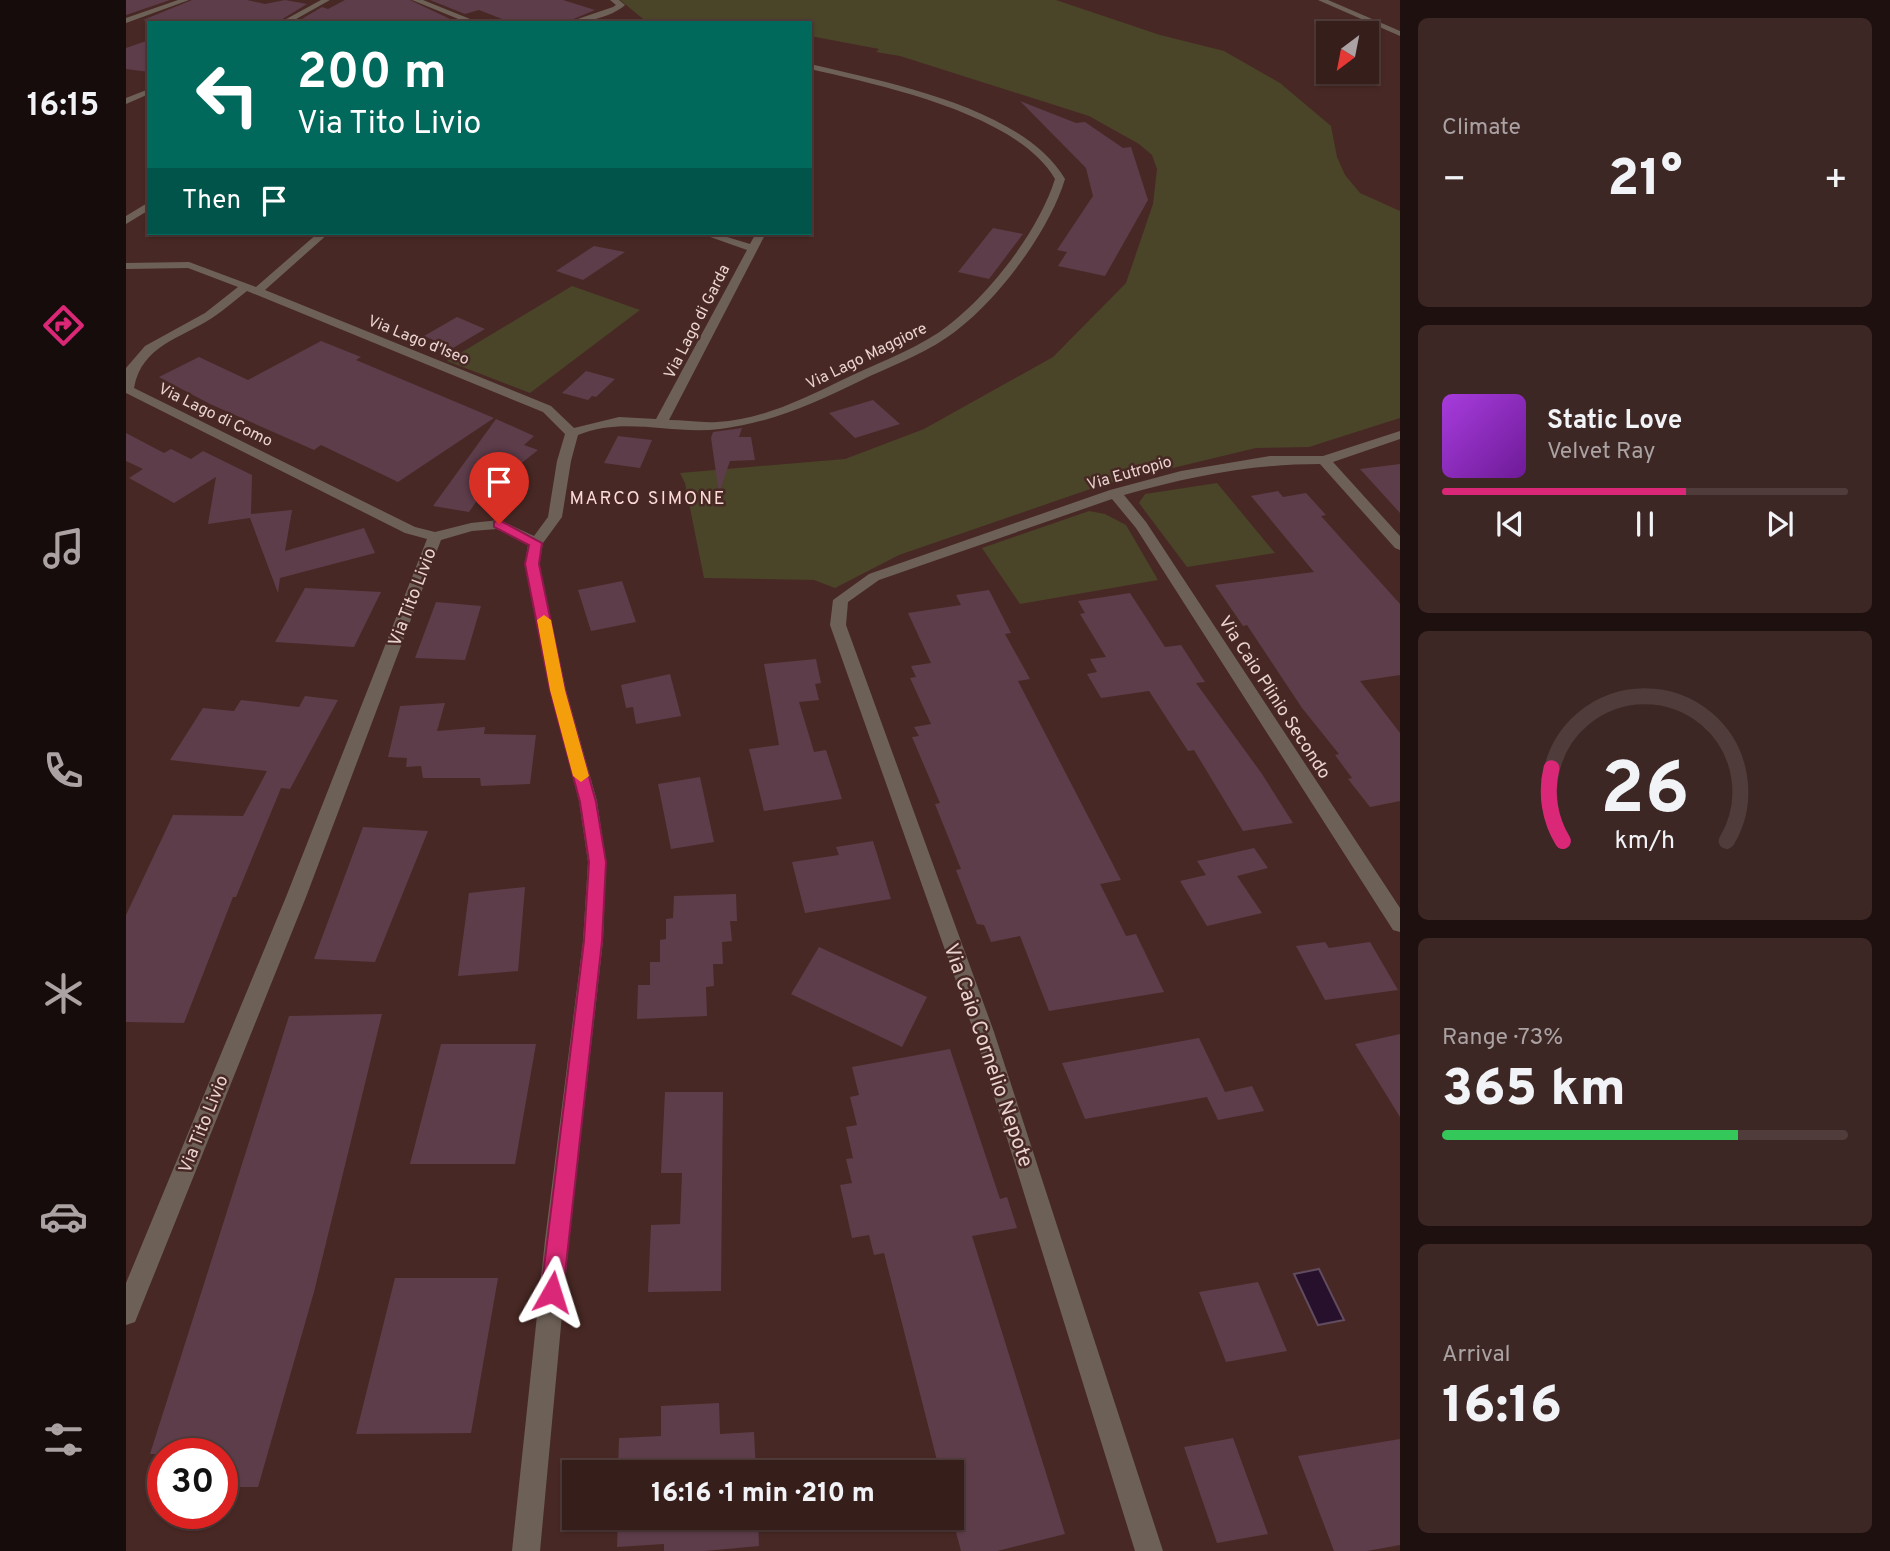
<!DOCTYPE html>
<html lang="en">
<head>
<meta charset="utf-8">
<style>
	:root { --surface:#361e1b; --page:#3d2724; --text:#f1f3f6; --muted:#aaa2a3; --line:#503c3a; --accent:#db2777 }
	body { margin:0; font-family:Overpass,sans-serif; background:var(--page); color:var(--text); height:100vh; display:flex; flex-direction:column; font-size:26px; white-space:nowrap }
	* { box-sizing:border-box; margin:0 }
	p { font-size:23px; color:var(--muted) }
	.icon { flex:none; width:38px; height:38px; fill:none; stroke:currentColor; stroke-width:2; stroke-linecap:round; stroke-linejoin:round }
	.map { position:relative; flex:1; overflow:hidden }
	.panel { display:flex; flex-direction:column; gap:18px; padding:18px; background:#1e100f; width:490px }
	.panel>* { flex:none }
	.hud { position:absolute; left:21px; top:21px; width:665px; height:214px; border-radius:0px; box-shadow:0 2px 5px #0004,0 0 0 2px var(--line); background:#00695c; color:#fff; overflow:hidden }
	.needle { width:46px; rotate:212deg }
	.tools { position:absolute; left:1190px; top:21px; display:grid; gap:14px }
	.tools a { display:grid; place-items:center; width:63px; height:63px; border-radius:0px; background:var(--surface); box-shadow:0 2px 5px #0004,0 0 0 2px var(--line); font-size:35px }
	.speed { position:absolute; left:21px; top:1438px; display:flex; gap:14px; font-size:35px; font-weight:700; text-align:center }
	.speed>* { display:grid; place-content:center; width:91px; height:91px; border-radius:50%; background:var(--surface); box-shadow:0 2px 5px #0004,0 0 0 2px var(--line); line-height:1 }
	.speed .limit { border:10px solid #d22; background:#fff; color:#111 }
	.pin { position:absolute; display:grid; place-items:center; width:60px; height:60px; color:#fff; margin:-72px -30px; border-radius:50% 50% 50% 0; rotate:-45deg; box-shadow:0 0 7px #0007 }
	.pin .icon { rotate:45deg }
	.me { position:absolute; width:77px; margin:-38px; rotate:6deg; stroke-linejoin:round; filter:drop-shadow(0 0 5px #0008) }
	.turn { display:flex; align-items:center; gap:24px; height:147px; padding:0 35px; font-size:32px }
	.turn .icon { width:91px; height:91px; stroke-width:2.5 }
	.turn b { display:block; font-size:49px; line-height:60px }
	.then { display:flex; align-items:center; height:66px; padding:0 35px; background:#0003; gap:14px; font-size:26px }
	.big { font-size:52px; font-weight:800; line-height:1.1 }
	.panel .tile { flex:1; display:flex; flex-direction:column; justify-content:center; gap:10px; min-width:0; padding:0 24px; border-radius:10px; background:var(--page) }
	.panel .dial { align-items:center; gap:0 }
	.dial svg { height:182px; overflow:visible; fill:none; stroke:var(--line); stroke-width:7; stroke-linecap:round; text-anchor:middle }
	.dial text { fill:var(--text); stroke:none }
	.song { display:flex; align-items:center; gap:21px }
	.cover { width:84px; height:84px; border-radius:10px; background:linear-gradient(135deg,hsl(280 70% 55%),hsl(280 70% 35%)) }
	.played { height:7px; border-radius:4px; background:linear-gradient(90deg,var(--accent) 60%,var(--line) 60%) }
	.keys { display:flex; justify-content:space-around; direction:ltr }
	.heat { display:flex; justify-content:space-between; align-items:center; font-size:38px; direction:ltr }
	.charge { height:10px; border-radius:5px; background:linear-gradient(90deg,#34c759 73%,var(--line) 0) }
	.trip { position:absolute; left:436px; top:1460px; width:402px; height:70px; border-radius:0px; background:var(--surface); box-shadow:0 2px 5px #0004,0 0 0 2px var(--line); font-weight:800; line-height:70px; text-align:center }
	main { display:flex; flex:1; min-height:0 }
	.menu { display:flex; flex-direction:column; width:126px; justify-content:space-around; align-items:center; background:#160c0b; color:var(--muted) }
	.menu .icon { width:49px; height:49px }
	.menu .current { color:var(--accent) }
	.menu b { font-size:32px; color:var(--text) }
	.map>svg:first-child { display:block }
</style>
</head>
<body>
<main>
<nav class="menu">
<b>16:15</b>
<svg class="icon current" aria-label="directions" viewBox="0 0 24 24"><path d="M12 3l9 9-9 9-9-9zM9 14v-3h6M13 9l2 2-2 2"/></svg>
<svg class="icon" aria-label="music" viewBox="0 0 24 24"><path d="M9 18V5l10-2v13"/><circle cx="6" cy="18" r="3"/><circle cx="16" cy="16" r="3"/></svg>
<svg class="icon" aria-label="phone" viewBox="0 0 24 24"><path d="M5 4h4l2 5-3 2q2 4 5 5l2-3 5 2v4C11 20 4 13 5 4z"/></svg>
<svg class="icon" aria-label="climate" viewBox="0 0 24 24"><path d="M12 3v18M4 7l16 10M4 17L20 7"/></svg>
<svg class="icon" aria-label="car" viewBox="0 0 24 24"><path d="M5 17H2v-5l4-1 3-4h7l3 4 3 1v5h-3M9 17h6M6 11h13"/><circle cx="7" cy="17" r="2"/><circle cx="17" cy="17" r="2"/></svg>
<svg class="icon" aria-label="filters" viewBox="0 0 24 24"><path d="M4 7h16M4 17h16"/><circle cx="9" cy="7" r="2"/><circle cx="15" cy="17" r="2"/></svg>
</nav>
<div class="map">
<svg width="1274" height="1551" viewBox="0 0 1274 1551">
	<rect width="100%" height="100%" fill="#482824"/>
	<path fill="#4a4429" d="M 494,0 L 930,0 L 1034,35 L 1098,51 L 1154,83 L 1205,126 L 1211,157 L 1219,175 L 1234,193 L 1274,211 L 1274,418 L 1183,447 L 1130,448 L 976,485 L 773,555 L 709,588 L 688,580 L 578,578 L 559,483 L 554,473 L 719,459 L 798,429 L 927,357 L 1000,283 L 1027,204 L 1031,169 L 1026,155 L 1013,144 L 963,116 L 774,56 L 750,52 L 753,49 L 684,36 L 684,23 L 522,23 Z
		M 446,286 L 514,310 L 404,393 L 321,361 Z
		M 1091,483 L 1149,553 L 1061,567 L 1013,503 L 1019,494 Z
		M 963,511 L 979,514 L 1000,525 L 1032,580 L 894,604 L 856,548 Z"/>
	<path fill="#26102c" stroke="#614b5e" stroke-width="2" d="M 1193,1269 L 1218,1320 L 1192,1325 L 1168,1274 Z"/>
	<path fill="#5d3d4a" d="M 0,0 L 44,0 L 0,15 Z
		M 66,0 L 121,0 L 139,4 L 159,0 L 181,4 L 150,23 L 31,23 L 17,20 Z
		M 219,0 L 284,0 L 324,19 L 310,23 L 169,23 L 196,7 L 202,9 Z
		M 304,0 L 437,0 L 469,10 L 438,23 L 386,23 L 353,10 L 339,14 Z
		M 23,40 L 23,72 L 0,69 L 0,48 Z
		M 894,101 L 950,123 L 959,122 L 997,148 L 1005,147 L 1022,200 L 979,276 L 932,266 L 941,252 L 931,250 L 967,196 L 960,168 Z
		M 867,228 L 897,234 L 863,279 L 832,272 Z
		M 468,246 L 499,252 L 457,280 L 430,271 Z
		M 331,317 L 359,329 L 327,348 L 298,336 Z
		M 195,341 L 235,357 L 230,360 L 368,418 L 272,482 L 195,445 L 188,450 L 84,404 L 33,377 L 73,357 L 122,380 Z
		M 460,371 L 489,379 L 470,397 L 466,396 L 462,400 L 436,393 Z
		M 747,400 L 774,424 L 729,438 L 703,413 Z
		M 370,419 L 408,436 L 398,445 L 412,450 L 354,496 L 343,512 L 307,506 Z
		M 616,428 L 613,437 L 625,437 L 629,460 L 604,461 L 593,493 L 585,438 L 587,432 Z
		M 0,433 L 38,453 L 45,449 L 65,459 L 77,451 L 126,475 L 125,514 L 166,510 L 159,551 L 238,528 L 249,553 L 154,578 L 152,593 L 124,518 L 82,524 L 90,477 L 48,503 L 3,478 L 17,469 L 0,461 Z
		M 492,436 L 526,440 L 514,468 L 478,463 Z
		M 1274,464 L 1274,513 L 1234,469 Z
		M 1152,491 L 1157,497 L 1180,493 L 1200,515 L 1195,516 L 1274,604 L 1274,675 L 1234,681 L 1274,733 L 1274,801 L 1244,807 L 1222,779 L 1226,778 L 1209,755 L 1213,754 L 1176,708 L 1121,625 L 1117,626 L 1089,585 L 1188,572 L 1125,496 Z
		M 496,581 L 510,622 L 465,631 L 452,590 Z
		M 179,588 L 255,592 L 228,647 L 149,642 Z
		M 863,590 L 885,633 L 879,634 L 904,679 L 892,681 L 995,880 L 974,884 L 1000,936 L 1010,934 L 1038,992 L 923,1011 L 894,936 L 865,942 L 858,925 L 851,924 L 830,870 L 835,869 L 809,804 L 814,803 L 786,737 L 793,736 L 788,727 L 805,724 L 784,678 L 790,677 L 785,666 L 805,663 L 782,613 L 835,605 L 830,595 Z
		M 1004,593 L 1039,647 L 1055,645 L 1079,682 L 1070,683 L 1136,774 L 1167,823 L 1117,831 L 1068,750 L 1062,751 L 1023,691 L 975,698 L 961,674 L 971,672 L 964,659 L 980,657 L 954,614 L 959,613 L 952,601 Z
		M 310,602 L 355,606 L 339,660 L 289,658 Z
		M 690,659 L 695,683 L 689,684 L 693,700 L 673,702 L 688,752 L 700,750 L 716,799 L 638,811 L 623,749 L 653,745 L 638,664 Z
		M 544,674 L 555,716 L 510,724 L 507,707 L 500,708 L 495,685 Z
		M 179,696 L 212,700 L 164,789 L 155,788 L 110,897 L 107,897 L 58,1023 L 0,1022 L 0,915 L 47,815 L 117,816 L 141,771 L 44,760 L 77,708 L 108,711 L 115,700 L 173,707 Z
		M 319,703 L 311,731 L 359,727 L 358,734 L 410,735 L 404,784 L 355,786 L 354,778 L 297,778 L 295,766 L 280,767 L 281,758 L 262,757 L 274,706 Z
		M 574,777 L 588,842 L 545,849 L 532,784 Z
		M 237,827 L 302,831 L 249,962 L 188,959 Z
		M 747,841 L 765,899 L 679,913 L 666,862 L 713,855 L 710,847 Z
		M 1128,848 L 1142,868 L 1111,876 L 1136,913 L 1081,926 L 1054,881 L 1080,875 L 1071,861 Z
		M 399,887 L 392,971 L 332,976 L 343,893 Z
		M 610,894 L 611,921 L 604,921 L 606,941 L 596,942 L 597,964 L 587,964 L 588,986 L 580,987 L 581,1016 L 511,1019 L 512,985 L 524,985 L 524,962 L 534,962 L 534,940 L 540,939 L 540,919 L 547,918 L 548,896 Z
		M 1199,942 L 1203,948 L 1244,942 L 1272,990 L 1199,1000 L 1170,946 Z
		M 693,947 L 801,997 L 776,1047 L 665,994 Z
		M 256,1014 L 188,1292 L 132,1487 L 96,1487 L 96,1454 L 24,1454 L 163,1016 Z
		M 1274,1034 L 1274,1117 L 1229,1044 Z
		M 1073,1038 L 1099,1092 L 1126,1086 L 1138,1111 L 1092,1120 L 1081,1097 L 959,1119 L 936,1063 Z
		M 315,1044 L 410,1044 L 389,1164 L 284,1164 Z
		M 824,1049 L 874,1199 L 881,1197 L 891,1228 L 846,1236 L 939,1534 L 871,1551 L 835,1551 L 826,1517 L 826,1472 L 814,1472 L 758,1253 L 748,1255 L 743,1235 L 726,1238 L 714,1185 L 726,1183 L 720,1159 L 727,1158 L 720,1127 L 731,1125 L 724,1097 L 733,1095 L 726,1067 Z
		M 539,1092 L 597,1092 L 595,1291 L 522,1292 L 525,1225 L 554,1224 L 556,1173 L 535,1173 Z
		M 269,1278 L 372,1278 L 345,1433 L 230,1434 Z
		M 1132,1282 L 1161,1351 L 1100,1362 L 1073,1292 Z
		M 593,1403 L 594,1434 L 628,1432 L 630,1472 L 492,1472 L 493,1438 L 535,1436 L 535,1406 Z
		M 1107,1438 L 1142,1534 L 1091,1543 L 1058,1447 Z
		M 1274,1439 L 1274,1545 L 1241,1551 L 1208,1551 L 1172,1456 Z
		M 492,1517 L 632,1517 L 633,1546 L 579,1551 L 538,1551 L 538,1544 L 491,1547 Z"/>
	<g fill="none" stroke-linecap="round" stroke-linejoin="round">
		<path fill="#6d6157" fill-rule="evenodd" d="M 52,0 L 63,0 L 0,23 L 0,18 Z
			M 195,0 L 204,0 L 163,23 L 153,23 Z
			M 286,0 L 297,0 L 354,23 L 342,23 Z
			M 484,0 L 493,0 L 499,5 C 486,17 458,23 440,23 L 487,7 L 490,5 Z
			M 1192,0 L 1202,0 L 1274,31 L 1274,36 Z
			M 684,64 C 760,82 898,108 939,179 C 923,233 867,307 820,338 C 794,356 762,367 734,381 C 689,403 644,423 594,429 C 545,435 499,416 452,435 L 445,461 L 436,517 L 417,543 L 413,564 L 440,690 L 471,801 L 480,862 L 477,941 L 443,1240 L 414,1551 L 386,1551 L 419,1240 L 457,941 L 462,862 L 453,801 L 424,690 L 399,564 L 402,545 L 371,529 L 346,531 L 315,540 L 180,897 L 9,1322 L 0,1325 L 0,1283 L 160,897 L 301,539 L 279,533 L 0,393 L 0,368 L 19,346 L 79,313 L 112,287 L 62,268 L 0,269 L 0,263 L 63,262 L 130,287 L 192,233 L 203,233 L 139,290 L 425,406 L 448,428 L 493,417 L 530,419 L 621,250 L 573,233 L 588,233 L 624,244 L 630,233 L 640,233 L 543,420 C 558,420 575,423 591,422 C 635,420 677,399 716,380 C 747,365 783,352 812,333 C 859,301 912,233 929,179 C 892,114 754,85 684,69 ZM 121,291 L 417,412 L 439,434 L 431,461 L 422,517 L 408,536 L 373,520 L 345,523 L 309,532 L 289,527 L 8,388 C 16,345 54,339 86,318 C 98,310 109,300 121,291 Z
			M 23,89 L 23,94 L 0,104 L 0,98 Z
			M 23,202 L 23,210 L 0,224 L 0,216 Z
			M 1274,431 L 1274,439 L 1207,462 L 1274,536 L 1274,550 L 1269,548 L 1194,464 C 1125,464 1065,476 998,495 L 1020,522 L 1274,908 L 1274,932 L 1267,930 L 1010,528 L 986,499 L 753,580 L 722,602 L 720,625 L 868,1032 L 1037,1551 L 1009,1551 L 848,1032 L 704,625 L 707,600 L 743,574 L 984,490 L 1055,471 L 1144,456 L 1197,456 Z"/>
	</g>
	<path fill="#db2777" stroke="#8e194d" stroke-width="2" d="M 373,520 L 416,543 L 413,564 L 439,690 L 470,802 L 480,862 L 476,941 L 437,1292 L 434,1300 L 426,1303 L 418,1300 L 415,1292 L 458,941 L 463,862 L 454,802 L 424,690 L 399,564 L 403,545 L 368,527 L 368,522 Z"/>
	<path fill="#f59e0b" d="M 418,615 L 425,620 L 439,690 L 463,776 L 455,782 L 447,776 L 424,690 L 411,620 Z"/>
	<g text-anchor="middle" stroke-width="5" stroke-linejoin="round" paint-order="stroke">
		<g font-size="16" fill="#ead4d1" stroke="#482824">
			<text transform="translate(570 321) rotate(-63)" y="6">Via Lago di Garda</text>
			<text transform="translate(293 339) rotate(22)" y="6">Via Lago d'Iseo</text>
			<text transform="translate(740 355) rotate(-26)" y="6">Via Lago Maggiore</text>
			<text transform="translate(90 414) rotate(26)" y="6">Via Lago di Como</text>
			<text transform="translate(1003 472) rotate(-16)" y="6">Via Eutropio</text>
		</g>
		<g font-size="18" letter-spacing="2" fill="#fddbd6" stroke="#482824">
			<text x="522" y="504">MARCO SIMONE</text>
		</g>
		<g font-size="18" fill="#ead4d1" stroke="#482824">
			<text transform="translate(286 597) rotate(-69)" y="6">Via Tito Livio</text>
			<text transform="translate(1149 697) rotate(57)" y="6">Via Caio Plinio Secondo</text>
			<text transform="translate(77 1124) rotate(-68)" y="6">Via Tito Livio</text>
		</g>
		<g font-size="21" fill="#ead4d1" stroke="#482824">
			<text transform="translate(863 1055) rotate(71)" y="7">Via Caio Cornelio Nepote</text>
		</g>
	</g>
</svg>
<div class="tools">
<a><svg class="needle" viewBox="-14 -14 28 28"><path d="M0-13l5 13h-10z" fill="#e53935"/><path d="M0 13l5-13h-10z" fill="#aaa2a3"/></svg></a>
</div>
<div class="speed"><div class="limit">30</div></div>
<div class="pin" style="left:373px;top:524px;background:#d93025"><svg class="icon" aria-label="arrive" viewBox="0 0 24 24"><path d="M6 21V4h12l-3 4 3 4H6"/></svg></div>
<svg class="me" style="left:426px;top:1292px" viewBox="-20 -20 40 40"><path d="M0-17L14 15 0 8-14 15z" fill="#db2777" stroke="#fff" stroke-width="4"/></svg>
<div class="trip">16:16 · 1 min · 210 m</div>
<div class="hud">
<div class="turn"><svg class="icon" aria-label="left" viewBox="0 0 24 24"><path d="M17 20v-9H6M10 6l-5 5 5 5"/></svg><div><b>200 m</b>Via Tito Livio</div></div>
<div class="then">Then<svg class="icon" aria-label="arrive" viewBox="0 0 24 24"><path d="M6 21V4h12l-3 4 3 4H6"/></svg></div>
</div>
</div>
<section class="panel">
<div class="tile"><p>Climate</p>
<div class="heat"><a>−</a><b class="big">21°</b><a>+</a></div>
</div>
<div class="tile">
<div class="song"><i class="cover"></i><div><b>Static Love</b><p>Velvet Ray</p></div></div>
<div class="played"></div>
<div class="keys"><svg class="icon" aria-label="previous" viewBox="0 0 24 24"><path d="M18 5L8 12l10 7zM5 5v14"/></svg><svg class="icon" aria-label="pause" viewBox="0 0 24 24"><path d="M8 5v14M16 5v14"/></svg><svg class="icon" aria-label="next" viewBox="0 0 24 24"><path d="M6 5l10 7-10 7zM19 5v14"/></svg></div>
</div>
<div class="tile dial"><svg viewBox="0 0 100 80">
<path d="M14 69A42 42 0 1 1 86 69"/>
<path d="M14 69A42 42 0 0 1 9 37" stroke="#db2777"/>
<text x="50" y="56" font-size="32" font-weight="700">26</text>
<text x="50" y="72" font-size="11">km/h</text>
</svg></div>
<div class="tile"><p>Range · 73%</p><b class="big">365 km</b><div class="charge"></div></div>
<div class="tile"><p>Arrival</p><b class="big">16:16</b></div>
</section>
</main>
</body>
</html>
